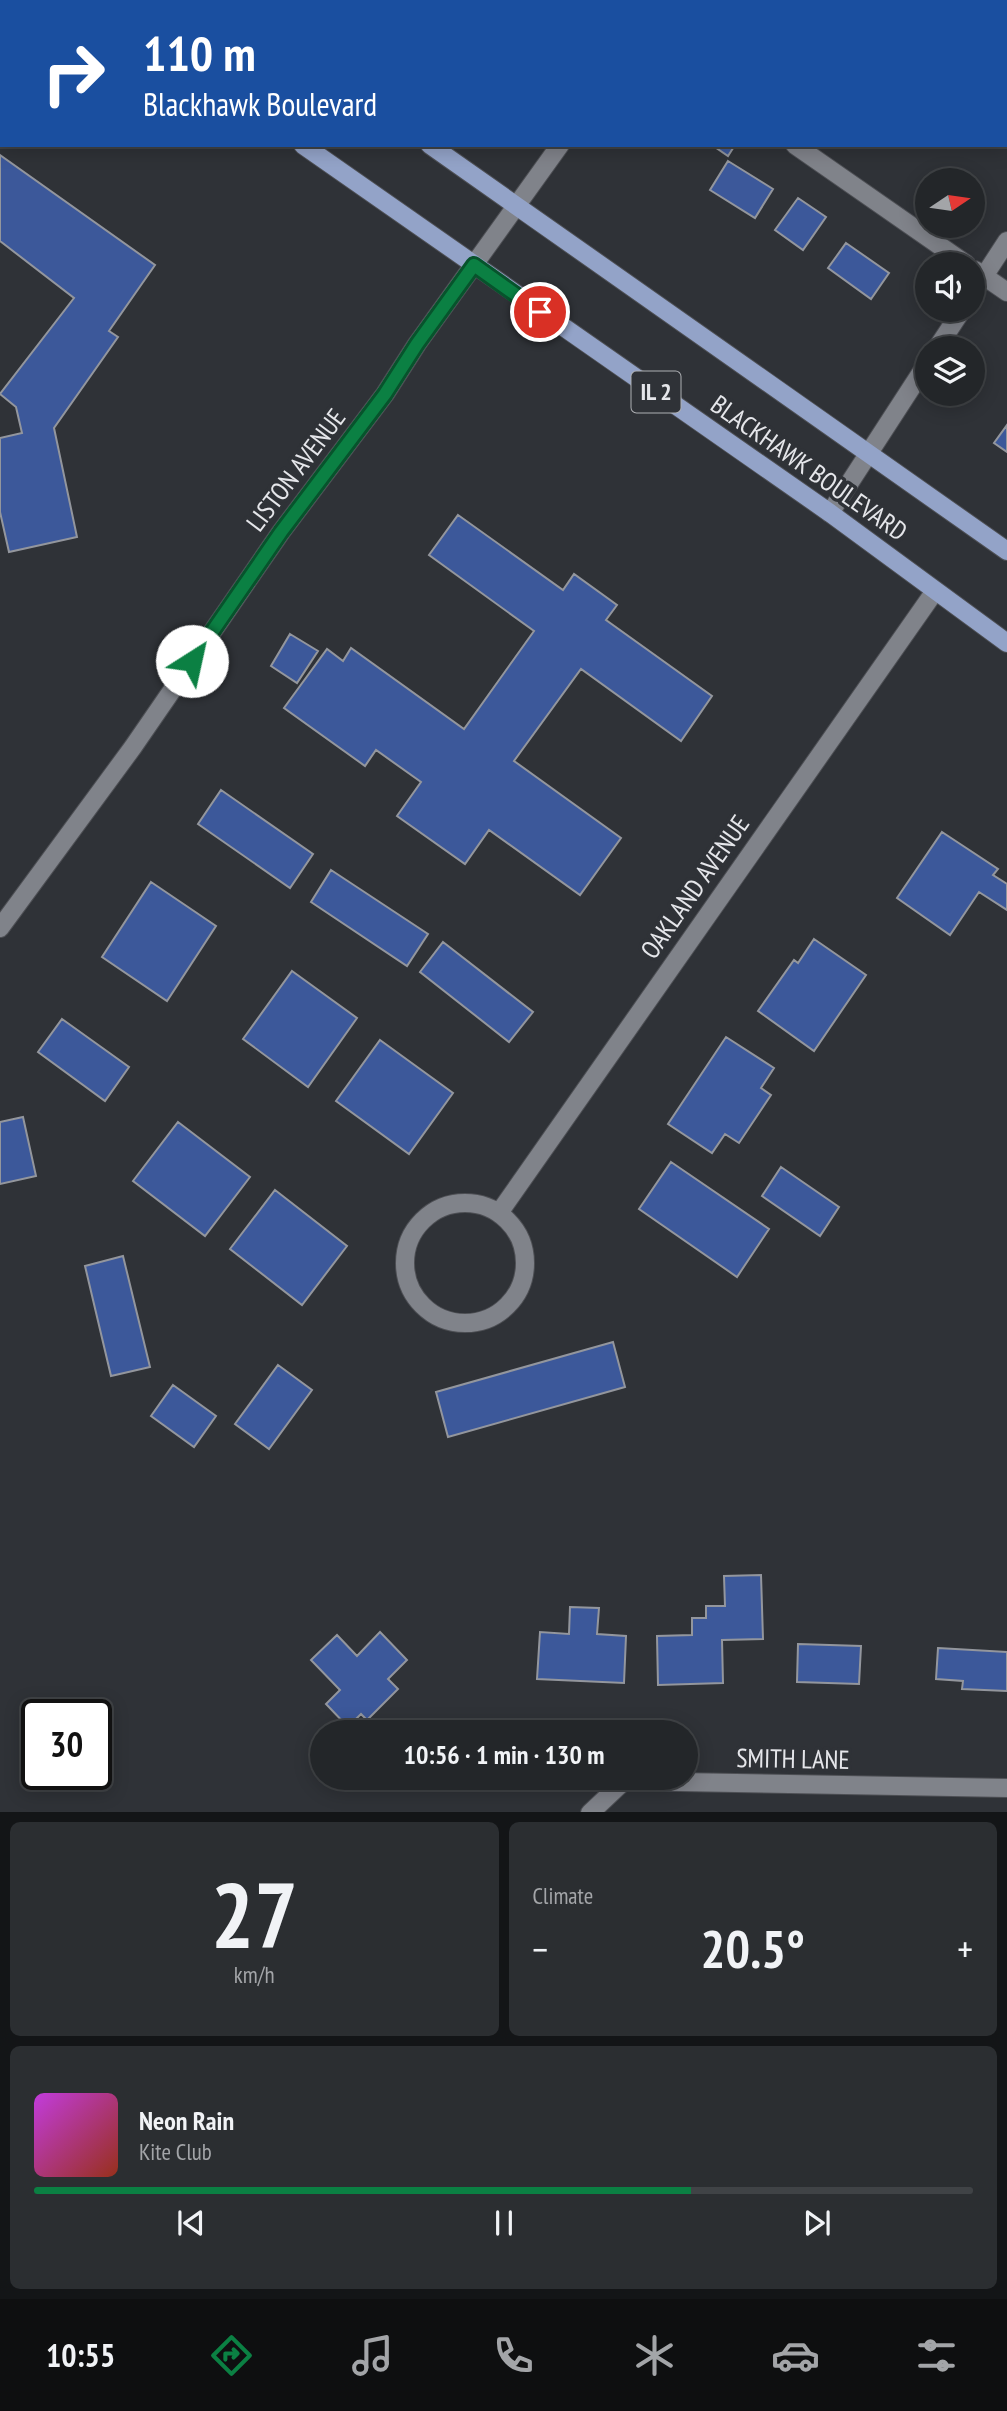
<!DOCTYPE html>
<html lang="en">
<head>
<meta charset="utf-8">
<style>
	:root { --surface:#232629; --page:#2b2e31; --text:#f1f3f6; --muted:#a3a5a8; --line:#404346; --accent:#0b8043 }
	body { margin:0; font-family:"PT Sans Narrow",sans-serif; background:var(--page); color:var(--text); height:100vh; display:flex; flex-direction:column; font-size:26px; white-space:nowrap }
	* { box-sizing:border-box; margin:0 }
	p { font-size:23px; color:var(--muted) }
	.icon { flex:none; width:38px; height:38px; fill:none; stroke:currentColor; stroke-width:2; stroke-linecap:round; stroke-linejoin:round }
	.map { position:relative; height:1812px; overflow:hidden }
	.panel { display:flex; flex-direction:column; gap:10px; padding:10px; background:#131517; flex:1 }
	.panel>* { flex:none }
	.top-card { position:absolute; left:0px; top:0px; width:1008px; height:147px; box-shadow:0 4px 18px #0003,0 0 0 2px var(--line); background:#1a4fa0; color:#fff; overflow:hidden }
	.needle { width:46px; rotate:77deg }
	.tools { position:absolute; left:915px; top:168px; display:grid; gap:14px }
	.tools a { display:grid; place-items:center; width:70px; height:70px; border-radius:50%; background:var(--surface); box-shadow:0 4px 18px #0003,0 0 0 2px var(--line); font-size:35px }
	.speed { position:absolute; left:21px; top:1699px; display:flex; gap:14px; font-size:35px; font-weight:700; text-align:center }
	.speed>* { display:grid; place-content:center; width:91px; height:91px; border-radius:50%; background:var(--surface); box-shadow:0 4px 18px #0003,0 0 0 2px var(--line); line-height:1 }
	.speed .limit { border:4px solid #111; border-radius:10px; background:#fff; color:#111 }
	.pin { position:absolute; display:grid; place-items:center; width:60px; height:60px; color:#fff; margin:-30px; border:4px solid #fff; border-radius:50%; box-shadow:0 2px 7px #0007 }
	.me { position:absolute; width:77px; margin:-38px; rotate:35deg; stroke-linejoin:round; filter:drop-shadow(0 0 5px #0008) }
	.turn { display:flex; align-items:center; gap:24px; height:147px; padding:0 28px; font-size:32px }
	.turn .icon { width:91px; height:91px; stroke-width:2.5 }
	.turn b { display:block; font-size:49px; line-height:60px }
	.big { font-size:52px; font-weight:600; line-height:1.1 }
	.panel .card { flex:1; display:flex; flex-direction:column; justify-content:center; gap:10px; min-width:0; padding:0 24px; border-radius:10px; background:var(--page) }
	.panel .dial { align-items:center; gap:0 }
	.dial b { font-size:91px; line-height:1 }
	.song { display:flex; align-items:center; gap:21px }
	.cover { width:84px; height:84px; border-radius:10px; background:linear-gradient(135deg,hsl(290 70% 55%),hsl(10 70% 35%)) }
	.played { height:7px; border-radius:4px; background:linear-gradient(90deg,var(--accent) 70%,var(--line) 70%) }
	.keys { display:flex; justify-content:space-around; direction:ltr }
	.heat { display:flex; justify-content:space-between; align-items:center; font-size:38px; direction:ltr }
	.panel .tiles { flex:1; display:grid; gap:10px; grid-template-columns:1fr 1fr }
	.card:last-child { grid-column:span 2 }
	.trip { position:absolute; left:310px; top:1720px; width:388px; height:70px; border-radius:35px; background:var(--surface); box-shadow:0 4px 18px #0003,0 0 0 2px var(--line); font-weight:600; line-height:70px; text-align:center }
	.dock { display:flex; height:112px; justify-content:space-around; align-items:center; background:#0e0f10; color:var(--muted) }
	.dock .icon { width:49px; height:49px }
	.dock .current { color:var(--accent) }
	.dock b { font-size:32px; color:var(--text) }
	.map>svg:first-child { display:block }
</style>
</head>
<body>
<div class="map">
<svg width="1007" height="1813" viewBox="0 0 1007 1813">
	<rect width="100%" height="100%" fill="#2f3237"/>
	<path fill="#3c589a" stroke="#93969d" stroke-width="2" d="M 812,0 L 845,0 L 811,2 Z
		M 712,145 L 735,145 L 728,156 Z
		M 0,155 L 155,265 L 109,331 L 118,337 L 54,428 L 77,537 L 9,552 L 0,512 L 0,438 L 22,433 L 16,407 L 0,394 L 74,298 L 0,241 Z
		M 728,161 L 773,189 L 755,218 L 710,190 Z
		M 798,198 L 826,217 L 803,250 L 775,230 Z
		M 846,243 L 889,273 L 871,299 L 828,268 Z
		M 1007,425 L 1007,452 L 994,443 Z
		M 458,515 L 563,590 L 574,574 L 617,605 L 606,620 L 712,696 L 681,741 L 581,669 L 514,761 L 621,838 L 580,895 L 489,830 L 465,864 L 397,816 L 421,782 L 376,750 L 365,766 L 284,708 L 327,649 L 343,661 L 351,648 L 464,729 L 534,631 L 429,555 Z
		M 290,634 L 318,651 L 297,683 L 271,666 Z
		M 221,790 L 313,854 L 290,888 L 198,824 Z
		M 942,832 L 998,869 L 993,875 L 1007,884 L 1007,910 L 979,892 L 950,935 L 897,898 Z
		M 331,870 L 428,934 L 407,966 L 311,902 Z
		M 151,882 L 216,926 L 167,1001 L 102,957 Z
		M 814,939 L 866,975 L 814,1051 L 758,1011 L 794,960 L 798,963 Z
		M 443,942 L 533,1012 L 509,1042 L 420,972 Z
		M 292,971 L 357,1018 L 308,1087 L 243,1039 Z
		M 62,1019 L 129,1067 L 105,1101 L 38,1052 Z
		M 726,1037 L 774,1068 L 761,1088 L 771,1095 L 739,1143 L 725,1134 L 712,1153 L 668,1124 Z
		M 380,1040 L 453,1093 L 409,1154 L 336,1101 Z
		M 23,1117 L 36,1176 L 0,1184 L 0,1122 Z
		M 178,1122 L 250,1177 L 205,1236 L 133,1181 Z
		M 671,1162 L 769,1229 L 737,1277 L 639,1209 Z
		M 781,1167 L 839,1207 L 820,1236 L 762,1196 Z
		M 275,1190 L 347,1246 L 302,1305 L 230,1249 Z
		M 123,1256 L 150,1367 L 111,1376 L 85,1266 Z
		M 613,1342 L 625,1387 L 448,1437 L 436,1392 Z
		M 278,1365 L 312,1390 L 269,1449 L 235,1424 Z
		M 173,1385 L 216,1416 L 194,1447 L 151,1416 Z
		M 761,1575 L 763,1639 L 722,1640 L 723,1683 L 658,1685 L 657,1636 L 692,1635 L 692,1618 L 706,1618 L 706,1606 L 725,1606 L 724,1576 Z
		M 570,1607 L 599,1608 L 597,1634 L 626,1636 L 624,1683 L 537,1679 L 540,1632 L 569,1634 Z
		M 380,1632 L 407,1660 L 388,1679 L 398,1689 L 367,1720 L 361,1714 L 348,1727 L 326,1704 L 340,1690 L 311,1660 L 337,1635 L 357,1656 Z
		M 798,1644 L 861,1646 L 859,1684 L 797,1682 Z
		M 938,1648 L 1007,1652 L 1007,1691 L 962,1689 L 963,1681 L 936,1679 Z"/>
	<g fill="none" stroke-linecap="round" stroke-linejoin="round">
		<g stroke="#4d4f54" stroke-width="20">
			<path id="minor" d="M 659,2 L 660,0
				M 917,2 L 918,0
				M 795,145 L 966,264
				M 975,270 L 1007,292
				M 973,293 L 1007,241
				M 937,348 L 962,310
				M 830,513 L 928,362
				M 0,928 L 133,747 L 281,532 L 385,394 L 417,344 L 560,145
				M405 1263a60 60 0 1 1 120 0a60 60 0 1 1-120 0Z
				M 499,1213 L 935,591
				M 590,1813 L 624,1781 L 1007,1788"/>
		</g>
		<g stroke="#4d4f54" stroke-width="20">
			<path id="major" d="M 97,0 L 99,2
				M 224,0 L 226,2
				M 303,145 L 830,513 L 1007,643
				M 430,145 L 1007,551"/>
		</g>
		<use href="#minor" stroke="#80838a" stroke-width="18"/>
		<use href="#major" stroke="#93a3c8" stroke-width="18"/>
	</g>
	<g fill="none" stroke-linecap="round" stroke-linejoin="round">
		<g stroke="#07532c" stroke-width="18">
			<path id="route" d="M 192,661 L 281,532 L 385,394 L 417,344 L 474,265 L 540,312"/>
		</g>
		<use href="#route" stroke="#0b8043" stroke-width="12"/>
	</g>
	<g text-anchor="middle" stroke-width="7" stroke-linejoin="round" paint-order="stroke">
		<rect fill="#2f3237" stroke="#aeb0b4" stroke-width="2" x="631.5" y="371.5" width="49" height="41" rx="5"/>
		<g font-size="24" font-weight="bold" fill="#e5e6ea">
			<text x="656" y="400">IL 2</text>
		</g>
		<g font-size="26" fill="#e5e6ea" stroke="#2f3237">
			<text transform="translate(809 468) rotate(35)" y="9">BLACKHAWK BOULEVARD</text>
			<text transform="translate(296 470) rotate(-53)" y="9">LISTON AVENUE</text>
			<text transform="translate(695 887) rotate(-55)" y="9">OAKLAND AVENUE</text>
			<text transform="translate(793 1759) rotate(1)" y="9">SMITH LANE</text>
		</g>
	</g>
</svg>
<div class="tools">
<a><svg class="needle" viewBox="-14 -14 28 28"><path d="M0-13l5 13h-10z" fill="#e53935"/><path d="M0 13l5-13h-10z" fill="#a3a5a8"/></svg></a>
<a><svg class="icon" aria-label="sound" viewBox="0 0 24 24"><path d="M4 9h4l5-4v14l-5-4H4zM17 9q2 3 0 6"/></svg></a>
<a><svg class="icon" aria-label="layers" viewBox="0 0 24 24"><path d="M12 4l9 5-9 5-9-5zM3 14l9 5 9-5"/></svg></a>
</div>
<div class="speed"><div class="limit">30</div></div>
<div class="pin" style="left:540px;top:312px;background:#d93025"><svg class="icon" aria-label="arrive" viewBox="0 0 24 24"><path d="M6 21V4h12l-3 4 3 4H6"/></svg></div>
<svg class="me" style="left:192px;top:661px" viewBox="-20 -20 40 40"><circle r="19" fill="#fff"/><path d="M0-13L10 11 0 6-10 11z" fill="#0b8043"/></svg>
<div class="trip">10:56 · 1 min · 130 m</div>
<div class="top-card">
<div class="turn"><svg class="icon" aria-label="right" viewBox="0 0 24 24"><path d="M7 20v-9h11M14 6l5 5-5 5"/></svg><div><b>110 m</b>Blackhawk Boulevard</div></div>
</div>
</div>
<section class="panel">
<div class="tiles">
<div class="card dial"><b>27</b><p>km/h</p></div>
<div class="card"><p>Climate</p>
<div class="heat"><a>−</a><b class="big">20.5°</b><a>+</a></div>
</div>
<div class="card">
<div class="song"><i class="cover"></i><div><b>Neon Rain</b><p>Kite Club</p></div></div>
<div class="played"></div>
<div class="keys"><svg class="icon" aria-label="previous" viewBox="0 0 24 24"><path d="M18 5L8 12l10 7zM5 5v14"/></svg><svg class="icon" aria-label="pause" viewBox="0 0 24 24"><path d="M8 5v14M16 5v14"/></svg><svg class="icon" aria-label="next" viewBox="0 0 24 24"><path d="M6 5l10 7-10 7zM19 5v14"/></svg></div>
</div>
</div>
</section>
<nav class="dock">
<b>10:55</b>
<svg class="icon current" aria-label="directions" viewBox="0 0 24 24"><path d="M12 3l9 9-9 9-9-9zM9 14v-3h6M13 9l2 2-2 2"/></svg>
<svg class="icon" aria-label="music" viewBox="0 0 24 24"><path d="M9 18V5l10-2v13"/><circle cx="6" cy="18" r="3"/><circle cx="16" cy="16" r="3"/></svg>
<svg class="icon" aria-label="phone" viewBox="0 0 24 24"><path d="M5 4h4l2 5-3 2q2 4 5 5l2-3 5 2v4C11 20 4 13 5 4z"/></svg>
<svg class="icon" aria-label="climate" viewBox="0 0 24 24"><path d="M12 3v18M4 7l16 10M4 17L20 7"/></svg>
<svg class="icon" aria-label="car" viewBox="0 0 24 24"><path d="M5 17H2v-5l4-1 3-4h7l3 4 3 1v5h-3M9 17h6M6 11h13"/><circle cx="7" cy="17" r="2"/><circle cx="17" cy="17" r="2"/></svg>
<svg class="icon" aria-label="filters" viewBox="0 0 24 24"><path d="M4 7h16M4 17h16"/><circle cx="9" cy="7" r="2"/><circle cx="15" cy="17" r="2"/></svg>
</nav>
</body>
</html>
